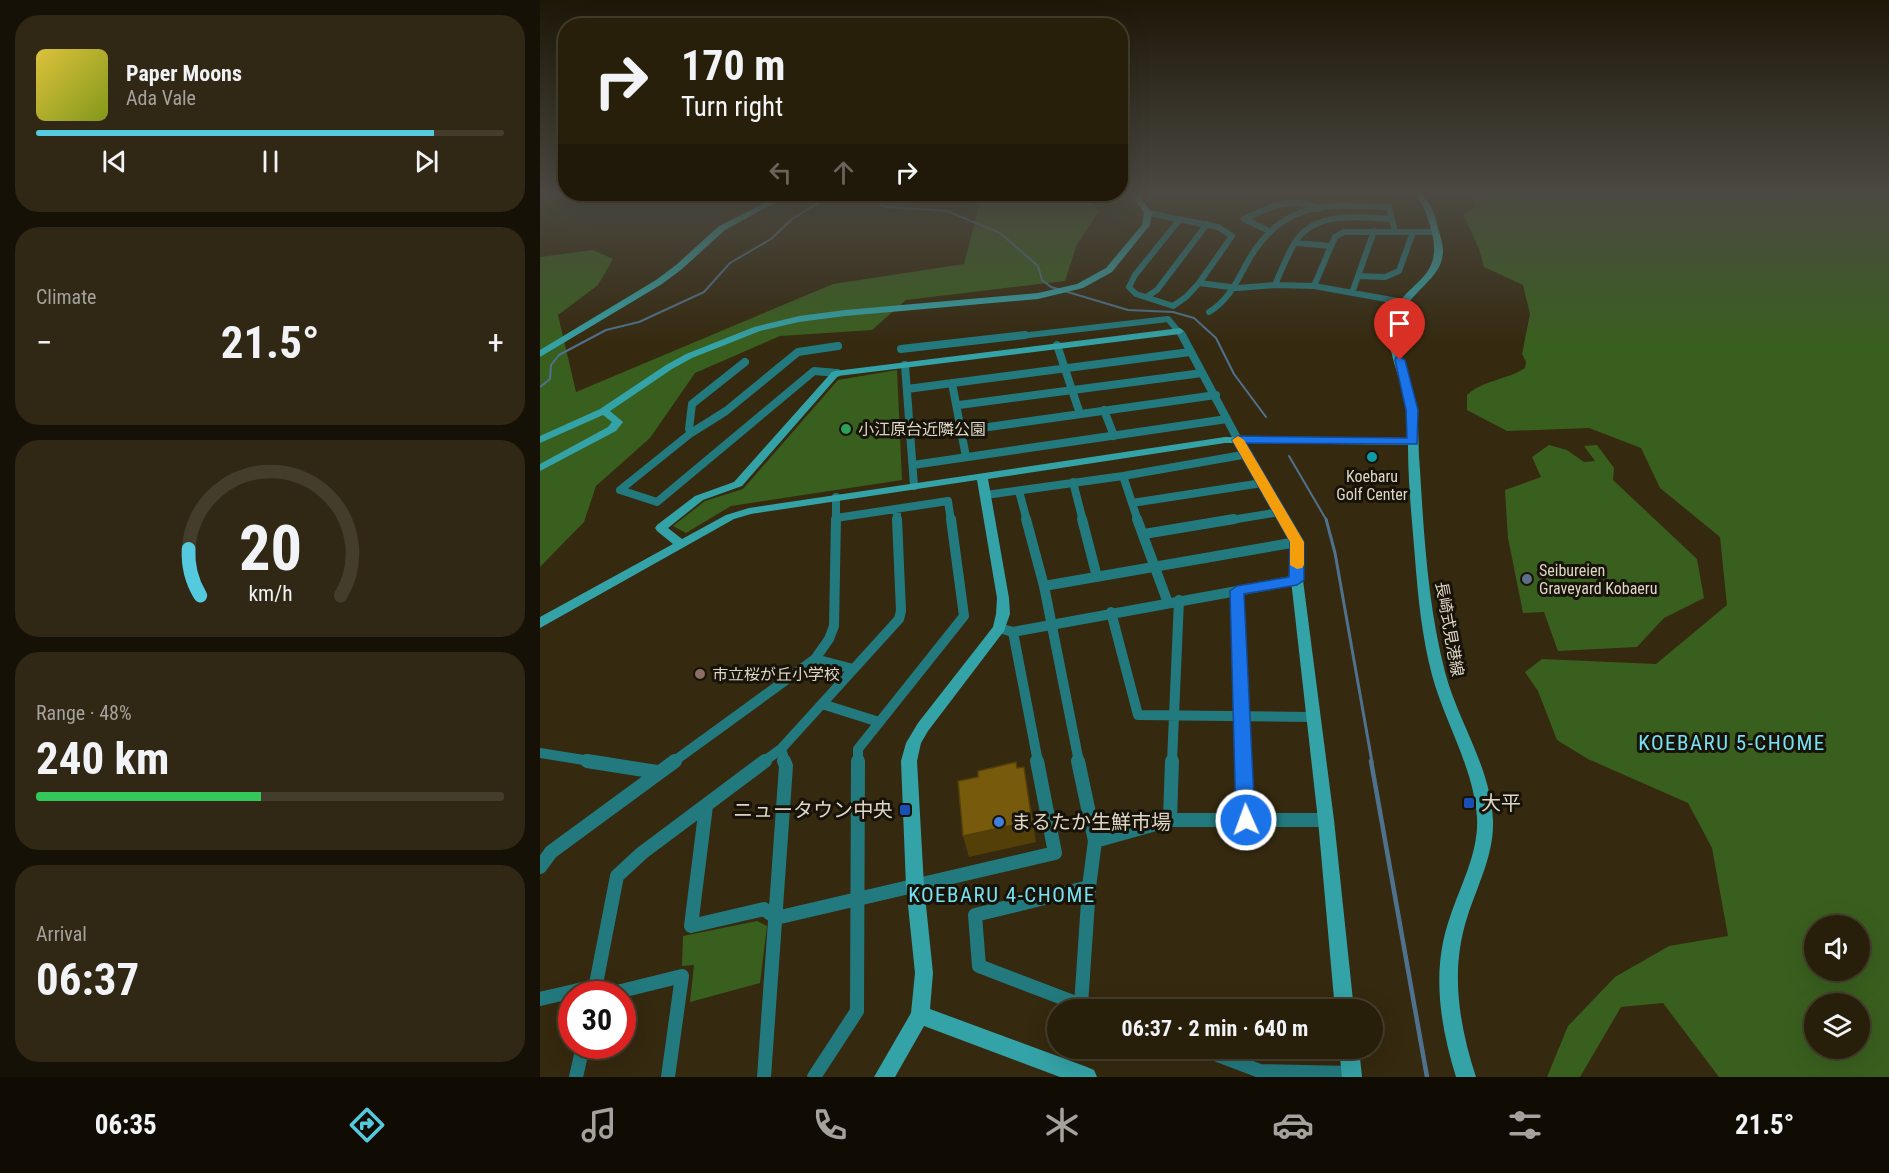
<!DOCTYPE html>
<html lang="en">
<head>
<meta charset="utf-8">
<style>
	:root { --surface:#281f0b; --page:#302714; --text:#f1f3f6; --muted:#a5a29d; --line:#443d2c; --accent:#55cadf }
	body { margin:0; font-family:"Roboto Condensed","Noto Sans JP",sans-serif; background:var(--page); color:var(--text); height:100vh; display:flex; flex-direction:column; font-size:22px; white-space:nowrap }
	* { box-sizing:border-box; margin:0 }
	p { font-size:20px; color:var(--muted) }
	.icon { flex:none; width:33px; height:33px; fill:none; stroke:currentColor; stroke-width:2; stroke-linecap:round; stroke-linejoin:round }
	.map { position:relative; flex:1; overflow:hidden }
	.panel { display:flex; flex-direction:column; gap:15px; padding:15px; background:#161106; width:540px }
	.panel>* { flex:none }
	.guide { position:absolute; left:18px; top:18px; width:570px; height:183px; border-radius:24px; box-shadow:0 6px 24px #0002,0 0 0 2px var(--line); background:#281f0b; color:var(--text); overflow:hidden }
	.controls { position:absolute; left:1264px; top:915px; display:grid; gap:12px }
	.controls a { display:grid; place-items:center; width:66px; height:66px; border-radius:50%; background:var(--surface); box-shadow:0 6px 24px #0002,0 0 0 2px var(--line); font-size:30px }
	.speed { position:absolute; left:18px; top:981px; display:flex; gap:12px; font-size:30px; font-weight:700; text-align:center }
	.speed>* { display:grid; place-content:center; width:78px; height:78px; border-radius:50%; background:var(--surface); box-shadow:0 6px 24px #0002,0 0 0 2px var(--line); line-height:1 }
	.speed .limit { border:9px solid #d22; background:#fff; color:#111 }
	.pin { position:absolute; display:grid; place-items:center; width:51px; height:51px; color:#fff; margin:-62px -26px; border-radius:50% 50% 50% 0; rotate:-45deg; box-shadow:0 0 6px #0007 }
	.pin .icon { rotate:45deg }
	.me { position:absolute; width:66px; margin:-33px; rotate:358deg; stroke-linejoin:round; filter:drop-shadow(0 0 4px #0008) }
	.turn { display:flex; align-items:center; gap:21px; height:126px; padding:0 24px; font-size:27px }
	.turn .icon { width:78px; height:78px; stroke-width:2.5 }
	.turn b { display:block; font-size:42px; line-height:51px }
	.lanes { display:flex; align-items:center; height:57px; padding:0 24px; background:#0003; justify-content:center; gap:30px; direction:ltr }
	.lanes .off { opacity:.35 }
	.big { font-size:45px; font-weight:700; line-height:1.1 }
	.panel .card { flex:1; display:flex; flex-direction:column; justify-content:center; gap:9px; min-width:0; padding:0 21px; border-radius:24px; background:var(--page) }
	.panel .dial { align-items:center; gap:0 }
	.dial svg { height:156px; overflow:visible; fill:none; stroke:var(--line); stroke-width:7; stroke-linecap:round; text-anchor:middle }
	.dial text { fill:var(--text); stroke:none }
	.song { display:flex; align-items:center; gap:18px }
	.cover { width:72px; height:72px; border-radius:9px; background:linear-gradient(135deg,hsl(50 70% 55%),hsl(70 70% 35%)) }
	.played { height:6px; border-radius:3px; background:linear-gradient(90deg,var(--accent) 85%,var(--line) 85%) }
	.keys { display:flex; justify-content:space-around; direction:ltr }
	.heat { display:flex; justify-content:space-between; align-items:center; font-size:33px; direction:ltr }
	.charge { height:9px; border-radius:4px; background:linear-gradient(90deg,#34c759 48%,var(--line) 0) }
	.trip { position:absolute; left:507px; top:999px; width:336px; height:60px; border-radius:30px; background:var(--surface); box-shadow:0 6px 24px #0002,0 0 0 2px var(--line); font-weight:700; line-height:60px; text-align:center }
	.tab-bar { display:flex; height:96px; justify-content:space-around; align-items:center; background:#100c04; color:var(--muted) }
	.tab-bar .icon { width:42px; height:42px }
	.tab-bar .on { color:var(--accent) }
	.tab-bar b { font-size:27px; color:var(--text) }
	main { display:flex; flex:1; min-height:0 }
	.map>svg:first-child { display:block }
</style>
</head>
<body>
<main>
<section class="panel">
<div class="card">
<div class="song"><i class="cover"></i><div><b>Paper Moons</b><p>Ada Vale</p></div></div>
<div class="played"></div>
<div class="keys"><svg class="icon" aria-label="previous" viewBox="0 0 24 24"><path d="M18 5L8 12l10 7zM5 5v14"/></svg><svg class="icon" aria-label="pause" viewBox="0 0 24 24"><path d="M8 5v14M16 5v14"/></svg><svg class="icon" aria-label="next" viewBox="0 0 24 24"><path d="M6 5l10 7-10 7zM19 5v14"/></svg></div>
</div>
<div class="card"><p>Climate</p>
<div class="heat"><a>−</a><b class="big">21.5°</b><a>+</a></div>
</div>
<div class="card dial"><svg viewBox="0 0 100 80">
<path d="M14 69A42 42 0 1 1 86 69"/>
<path d="M14 69A42 42 0 0 1 8 45" stroke="#55cadf"/>
<text x="50" y="56" font-size="32" font-weight="700">20</text>
<text x="50" y="72" font-size="11">km/h</text>
</svg></div>
<div class="card"><p>Range · 48%</p><b class="big">240 km</b><div class="charge"></div></div>
<div class="card"><p>Arrival</p><b class="big">06:37</b></div>
</section>
<div class="map">
<svg width="1349" height="1077" viewBox="0 0 1349 1077">
	<rect width="100%" height="100%" fill="#35290f"/>
	<path fill="#395f1e" fill-rule="evenodd" d="M 425,195 L 547,195 L 559,211 L 537,244 L 525,281 L 366,300 L 332,330 L 240,336 L 155,373 L 110,438 L 56,486 L 44,522 L 0,567 L 0,257 L 53,250 L 73,259 L 58,285 L 18,315 L 36,392 L 293,284 L 424,264 L 439,207 Z
		M 931,195 L 1349,195 L 1349,1077 L 1179,1077 L 1123,1003 L 1081,1007 L 1040,1077 L 1007,1077 L 1028,1026 L 1075,977 L 1129,946 L 1188,936 L 1172,848 L 1148,803 L 1048,759 L 1017,740 L 998,691 L 985,672 L 1002,659 L 1116,664 L 1187,605 L 1180,537 L 1120,488 L 1101,448 L 1049,428 L 967,431 L 927,410 L 927,395 C 943,380 967,380 985,368 L 986,362 L 982,354 L 990,314 L 983,285 L 944,267 L 939,249 L 923,214 L 937,206 ZM 1275,926 L 1320,926 L 1320,970 L 1275,970 ZM 1275,1004 L 1320,1004 L 1320,1048 L 1275,1048 Z
		M 357,370 L 362,480 L 191,506 L 146,533 L 133,526 L 165,501 L 203,489 L 298,380 Z
		M 1009,445 L 1027,450 L 1044,462 L 1055,461 L 1044,446 L 1057,445 L 1074,468 L 1073,480 L 1157,559 L 1164,598 L 1124,618 L 1097,647 L 1018,651 L 1004,612 L 983,613 L 968,538 L 965,490 L 1001,477 L 992,457 Z
		M 217,921 L 227,926 L 220,983 L 150,1002 L 154,965 L 142,966 L 143,936 Z"/>
	<g fill="none" stroke-linecap="round" stroke-linejoin="round">
		<path stroke="#4e728e" stroke-width="2" d="M 337,195 L 342,201 L 341,205 L 347,207 L 407,211 L 460,233 L 498,266 L 502,280 L 511,287 L 588,310 L 633,312 L 654,318 L 676,338 L 694,374 L 726,417
			M 0,387 L 10,379 L 11,365 L 19,355 L 66,330 L 99,322 L 164,292 L 190,263 L 231,239 L 252,219 L 291,195
			M 749,456 L 787,521"/>
		<path stroke="#4e728e" stroke-width="3" d="M 786,519 L 795,553 L 832,762"/>
		<path stroke="#4e728e" stroke-width="4.5" d="M 831,761 L 887,1077"/>
		<path stroke="#227a7e" stroke-width="6" d="M 608,213 L 678,227 L 692,236 L 659,283 L 698,288 L 735,285 L 774,286 L 863,302
			M 640,219 L 595,275 L 589,287 L 596,294 L 633,306 L 646,297 L 659,283
			M 729,231 L 704,219 C 729,207 753,195 779,209
			M 757,243 L 791,246
			M 819,276 L 845,277 L 859,271 L 873,232
			M 735,285 C 742,269 748,252 758,238 C 779,211 822,217 852,219
			M 774,286 L 795,237 L 804,232 L 895,232
			M 812,293 L 834,231
			M 606,297 L 617,290 L 667,224
			M 669,312 C 689,300 697,281 708,261 C 744,199 785,205 849,207 L 855,232
			M 472,337 L 628,319 L 643,337"/>
		<path stroke="#227a7e" stroke-width="8" d="M 642,335 L 698,440
			M 517,345 L 540,414
			M 361,349 L 485,335
			M 365,365 L 374,486
			M 297,373 L 274,371 L 117,502 L 80,490 L 151,433 L 186,411 L 258,352 L 298,346
			M 412,383 L 426,457
			M 367,389 L 650,352
			M 419,405 L 662,373
			M 564,410 L 574,436
			M 420,431 L 676,395
			M 151,433 L 149,429 L 152,404 L 205,362
			M 373,465 L 687,419
			M 583,476 L 598,521
			M 533,482 L 543,521
			M 479,491 L 487,521
			M 446,495 L 583,476 L 708,454
			M 592,503 L 722,483
			M 357,510 L 357,521
			M 296,518 L 408,501 L 411,521
			M 296,521 L 296,497
			M 685,521 L 740,512"/>
		<path stroke="#227a7e" stroke-width="10" d="M 486,519 L 504,586 L 539,762
			M 542,519 L 557,577
			M 597,519 L 628,603
			M 604,534 L 694,519
			M 504,586 L 757,542
			M 697,591 L 704,762
			M 571,612 L 598,715 L 772,717
			M 459,628 L 473,632 L 757,580
			M 473,632 L 498,762
			M 275,659 L 313,669
			M 282,704 L 339,722
			M 241,749 L 245,762
			M 0,753 L 56,762
			M 133,762 L 275,659 L 289,639 L 294,626 L 296,519
			M 223,762 L 241,749 L 359,619 L 361,611 L 357,519
			M 318,762 L 318,749 L 424,616 L 411,519
			M 632,762 L 639,600"/>
		<path stroke="#227a7e" stroke-width="14" d="M 47,761 L 117,772
			M 538,761 L 555,841 L 549,887 L 541,1005 L 553,1010
			M 704,761 L 706,820
			M 166,806 L 151,926 L 224,909 L 236,918
			M 630,820 L 632,761
			M 555,841 L 630,820 L 786,820
			M 0,867 L 11,852 L 135,761
			M 236,918 L 515,853 L 497,761
			M 54,994 L 77,876 L 102,853 L 225,761
			M 69,994 L 142,976 L 128,1077
			M 0,999 L 56,986
			M 541,1005 L 439,966 L 435,915 L 549,887
			M 659,1048 L 720,1071 L 811,1073
			M 36,1077 L 43,1046
			M 224,1077 L 246,766 L 244,761
			M 274,1077 L 317,1011 L 318,761"/>
		<path fill="#34a3a7" fill-rule="evenodd" d="M 241,195 L 249,195 L 185,230 L 142,269 L 122,284 L 0,357 L 0,350 L 116,280 L 136,265 L 179,226 Z
			M 592,195 L 598,195 L 612,213 L 610,225 L 572,272 L 543,288 L 498,299 L 305,316 L 259,322 L 220,331 L 152,358 L 132,369 L 70,411 L 83,422 L 76,431 L 0,471 L 0,464 L 68,427 L 72,422 L 63,415 L 0,443 L 0,436 L 60,409 L 126,365 L 146,354 L 214,327 L 259,316 L 305,310 L 498,293 L 537,284 L 566,268 L 602,225 L 604,213 Z
			M 876,195 L 883,195 C 892,205 895,215 898,228 C 900,235 903,243 903,251 C 903,285 855,293 859,338 C 861,364 874,388 877,414 C 879,433 878,451 880,470 C 884,537 888,606 905,672 C 918,722 951,767 953,821 C 954,855 937,886 927,918 C 910,971 919,1025 936,1077 L 916,1077 C 900,1025 891,970 910,917 C 921,884 939,852 937,817 C 933,766 905,723 892,675 C 882,637 878,597 875,558 C 872,521 868,483 868,445 L 705,443 L 763,542 L 763,580 L 794,820 L 814,1010 L 795,1010 L 778,820 L 751,580 L 751,542 L 695,443 L 685,443 L 448,479 L 469,598 L 470,614 L 464,631 L 388,731 L 381,743 L 377,761 L 384,886 L 393,973 L 390,1009 L 547,1067 L 554,1070 L 557,1077 L 520,1077 L 384,1026 L 355,1077 L 334,1077 L 371,1013 L 375,973 L 366,886 L 361,761 L 366,743 L 378,723 L 453,627 L 456,614 L 457,598 L 437,480 L 211,514 L 194,519 L 0,628 L 0,617 L 133,544 L 117,531 L 115,528 L 117,525 L 155,496 L 194,482 L 292,372 L 295,371 L 640,328 L 644,331 L 640,334 L 298,376 L 202,486 L 163,500 L 128,528 L 142,539 L 186,515 L 209,508 L 685,437 L 868,439 C 868,425 867,411 864,397 C 859,373 844,345 851,320 C 861,281 904,283 892,233 C 888,218 885,207 876,195 Z
			M 799,1048 L 819,1048 L 822,1077 L 802,1077 Z"/>
	</g>
	<path fill="#533f08" d="M 484,767 L 496,842 L 429,857 L 423,836 Z"/>
	<path fill="#775a0c" stroke="#533f08" stroke-width="1.5" d="M 476,762 L 477,768 L 484,767 L 492,821 L 423,836 L 418,781 L 438,777 L 438,771 Z"/>
	<linearGradient id="sky" x2="0" y2="1"><stop stop-color="#1d1708"/><stop offset="0.56" stop-color="#4b4942"/><stop offset="1" stop-color="#4b4942" stop-opacity="0"/></linearGradient>
	<rect width="1349" height="346" fill="url(#sky)"/>
	<path fill="#1a73e8" stroke="#114b97" stroke-width="1.5" d="M 856,357 L 860,357 L 865,360 L 878,410 L 877,444 L 706,443 L 764,542 L 764,580 L 757,585 L 704,594 L 715,820 L 712,825 L 706,827 L 699,825 L 696,820 L 690,591 L 697,586 L 749,577 L 750,542 L 692,440 L 698,436 L 867,438 L 866,410 L 855,360 Z"/>
	<path fill="#f59e0b" d="M 698,436 L 704,440 L 764,542 L 764,565 L 762,568 L 757,569 L 750,565 L 750,542 L 692,440 Z"/>
	<circle fill="#2e9e5b" stroke="#181308" stroke-width="2" cx="306" cy="429" r="6"/>
	<circle fill="#0f9aa8" stroke="#181308" stroke-width="2" cx="832" cy="457" r="6"/>
	<circle fill="#5c6f8a" stroke="#181308" stroke-width="2" cx="987" cy="579" r="6"/>
	<circle fill="#8d6e63" stroke="#181308" stroke-width="2" cx="160" cy="674" r="6"/>
	<g fill="#1a4fb4" stroke="#181308" stroke-width="2">
		<rect x="923" y="797" width="12" height="12" rx="3"/>
		<rect x="359" y="804" width="12" height="12" rx="3"/>
	</g>
	<circle fill="#3f7fe0" stroke="#181308" stroke-width="2" cx="459" cy="822" r="6"/>
	<g text-anchor="middle" stroke-width="6" stroke-linejoin="round" paint-order="stroke">
		<g font-size="16" fill="#ded7c8" stroke="#181308" text-anchor="start">
			<text x="318" y="435">小江原台近隣公園</text>
			<text x="832" y="482" text-anchor="middle">Koebaru<tspan x="832" dy="18">Golf Center</tspan></text>
			<text x="999" y="576">Seibureien<tspan x="999" dy="18">Graveyard Kobaeru</tspan></text>
			<text x="172" y="680">市立桜が丘小学校</text>
		</g>
		<g font-size="16" fill="#ded7c8" stroke="#181308">
			<text transform="translate(910 629) rotate(80)" y="6">長崎式見港線</text>
		</g>
		<g font-size="20" fill="#ded7c8" stroke="#181308" text-anchor="start">
			<text x="941" y="810">大平</text>
			<text x="353" y="817" text-anchor="end">ニュータウン中央</text>
			<text x="471" y="829">まるたか生鮮市場</text>
		</g>
		<g font-size="21" letter-spacing="1.5" fill="#78e0f3" stroke="#181308">
			<text x="1192" y="750">KOEBARU 5-CHOME</text>
			<text x="462" y="902">KOEBARU 4-CHOME</text>
		</g>
	</g>
</svg>
<div class="controls">
<a><svg class="icon" aria-label="sound" viewBox="0 0 24 24"><path d="M4 9h4l5-4v14l-5-4H4zM17 9q2 3 0 6"/></svg></a>
<a><svg class="icon" aria-label="layers" viewBox="0 0 24 24"><path d="M12 4l9 5-9 5-9-5zM3 14l9 5 9-5"/></svg></a>
</div>
<div class="speed"><div class="limit">30</div></div>
<div class="pin" style="left:860px;top:360px;background:#d93025"><svg class="icon" aria-label="arrive" viewBox="0 0 24 24"><path d="M6 21V4h12l-3 4 3 4H6"/></svg></div>
<svg class="me" style="left:706px;top:820px" viewBox="-20 -20 40 40"><circle r="17" fill="#1a73e8" stroke="#fff" stroke-width="3"/><path d="M0-11L8 9 0 5-8 9z" fill="#fff"/></svg>
<div class="trip">06:37 · 2 min · 640 m</div>
<div class="guide">
<div class="turn"><svg class="icon" aria-label="right" viewBox="0 0 24 24"><path d="M7 20v-9h11M14 6l5 5-5 5"/></svg><div><b>170 m</b>Turn right</div></div>
<div class="lanes"><svg class="icon off" aria-label="left" viewBox="0 0 24 24"><path d="M17 20v-9H6M10 6l-5 5 5 5"/></svg><svg class="icon off" aria-label="ahead" viewBox="0 0 24 24"><path d="M12 20V5M6 11l6-6 6 6"/></svg><svg class="icon" aria-label="right" viewBox="0 0 24 24"><path d="M7 20v-9h11M14 6l5 5-5 5"/></svg></div>
</div>
</div>
</main>
<nav class="tab-bar">
<b>06:35</b>
<svg class="icon on" aria-label="directions" viewBox="0 0 24 24"><path d="M12 3l9 9-9 9-9-9zM9 14v-3h6M13 9l2 2-2 2"/></svg>
<svg class="icon" aria-label="music" viewBox="0 0 24 24"><path d="M9 18V5l10-2v13"/><circle cx="6" cy="18" r="3"/><circle cx="16" cy="16" r="3"/></svg>
<svg class="icon" aria-label="phone" viewBox="0 0 24 24"><path d="M5 4h4l2 5-3 2q2 4 5 5l2-3 5 2v4C11 20 4 13 5 4z"/></svg>
<svg class="icon" aria-label="climate" viewBox="0 0 24 24"><path d="M12 3v18M4 7l16 10M4 17L20 7"/></svg>
<svg class="icon" aria-label="car" viewBox="0 0 24 24"><path d="M5 17H2v-5l4-1 3-4h7l3 4 3 1v5h-3M9 17h6M6 11h13"/><circle cx="7" cy="17" r="2"/><circle cx="17" cy="17" r="2"/></svg>
<svg class="icon" aria-label="filters" viewBox="0 0 24 24"><path d="M4 7h16M4 17h16"/><circle cx="9" cy="7" r="2"/><circle cx="15" cy="17" r="2"/></svg>
<b>21.5°</b>
</nav>
</body>
</html>
